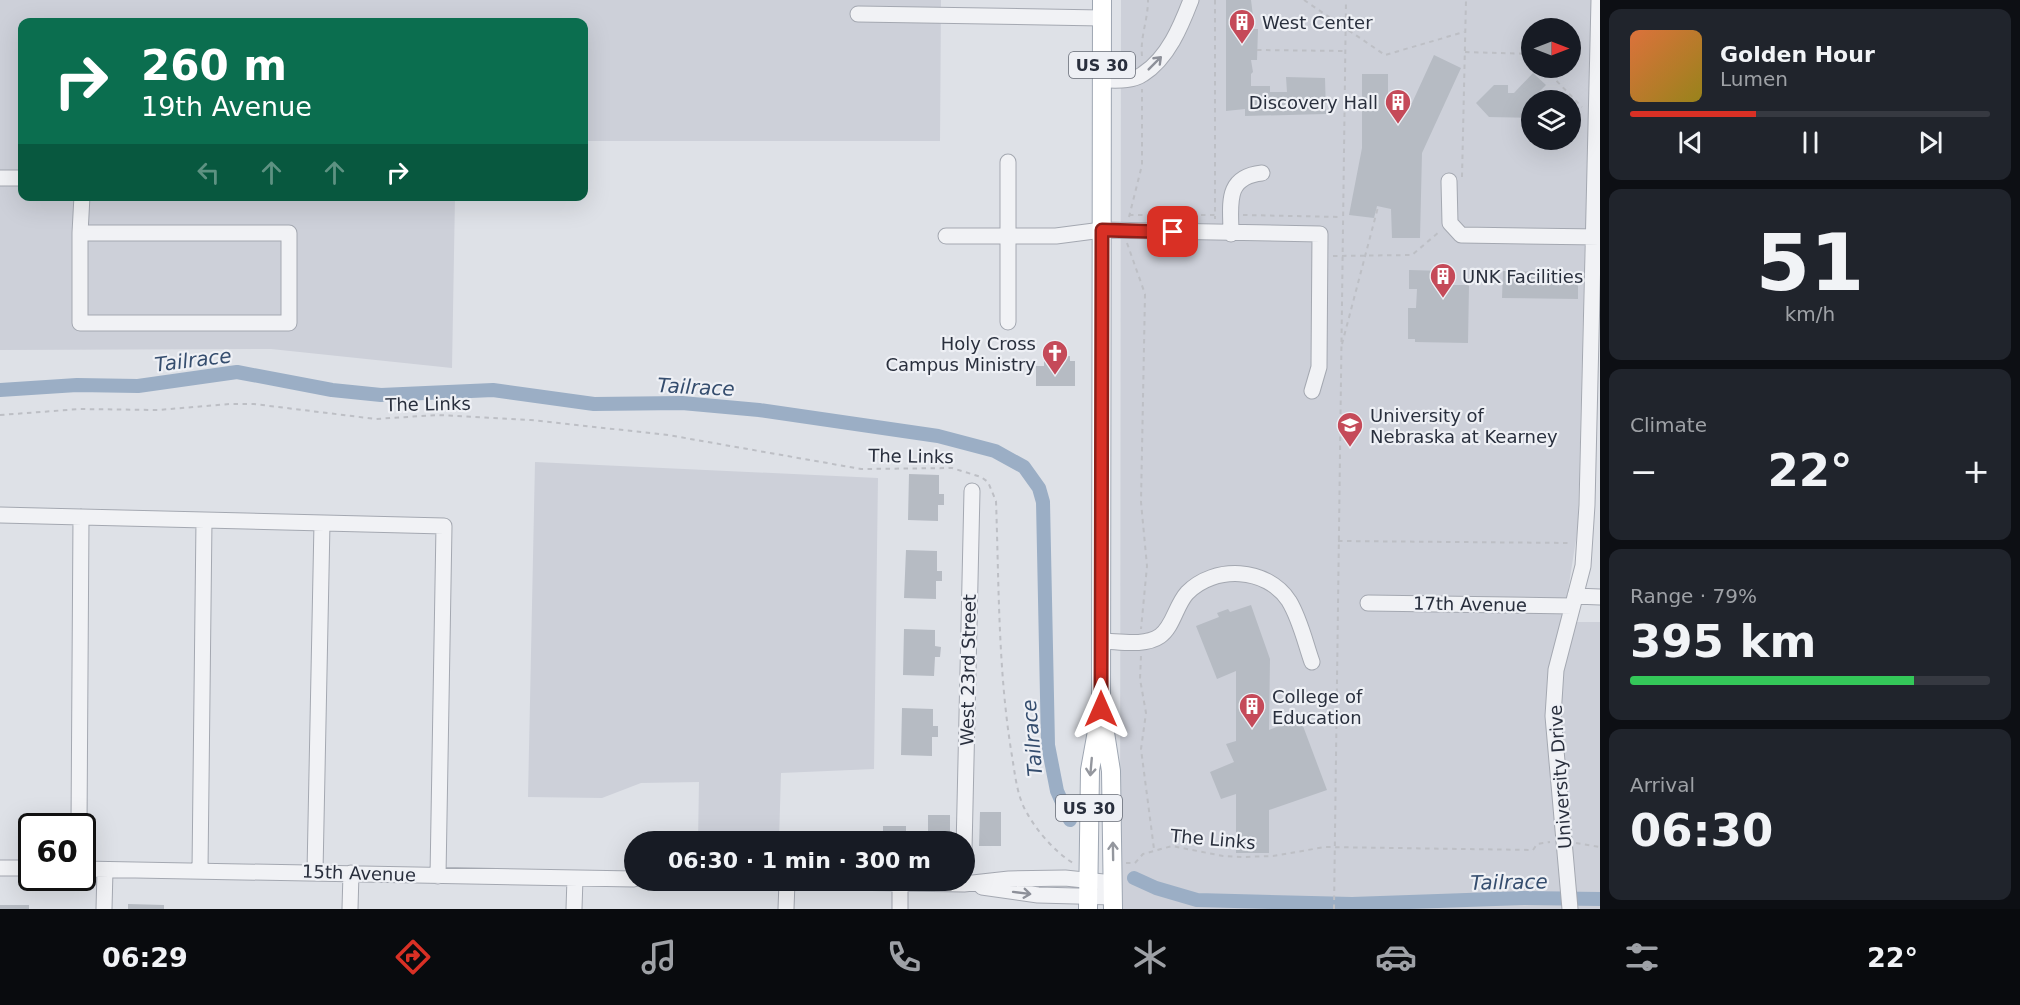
<!DOCTYPE html>
<meta charset="utf-8">
<style>
:root{--surface:#171b24;--page:#20242c;--text:#f1f3f6;--muted:#9ea1a6;--line:#363941;--accent:#d93025}
body{margin:0;font-family:"DejaVu Sans",sans-serif;background:var(--page);color:var(--text);height:100vh;display:flex;flex-direction:column;font-size:22px;white-space:nowrap}
*{box-sizing:border-box;margin:0}
p{font-size:20px;color:var(--muted)}
.icon{flex:none;width:33px;height:33px;fill:none;stroke:currentColor;stroke-width:2;stroke-linecap:round;stroke-linejoin:round}
.map{position:relative;flex:1;overflow:hidden}
.panel{display:flex;flex-direction:column;gap:9px;padding:9px;background:#0d0f14;width:420px}
.panel>*{flex:none}
.hud{position:absolute;left:18px;top:18px;width:570px;height:183px;border-radius:12px;box-shadow:0 6px 24px #0002;background:#0b6e4f;color:#fff;overflow:hidden}
.needle{width:39px;rotate:90deg}
.tools{position:absolute;left:1521px;top:18px;display:grid;gap:12px}
.tools a{display:grid;place-items:center;width:60px;height:60px;border-radius:50%;background:var(--surface);box-shadow:0 6px 24px #0002;font-size:30px}
.speed{position:absolute;left:18px;top:813px;display:flex;gap:12px;font-size:30px;font-weight:700;text-align:center}
.speed>*{display:grid;place-content:center;width:78px;height:78px;border-radius:50%;background:var(--surface);box-shadow:0 6px 24px #0002;line-height:1}
.speed .limit{border:3px solid #111;border-radius:9px;background:#fff;color:#111}
.pin{position:absolute;display:grid;place-items:center;width:51px;height:51px;color:#fff;margin:-26px;border-radius:12px;box-shadow:0 3px 9px #0006}
.me{position:absolute;width:66px;margin:-33px;rotate:0deg;stroke-linejoin:round;filter:drop-shadow(0 0 4px #0008)}
.turn{display:flex;align-items:center;gap:21px;height:126px;padding:0 24px;font-size:27px}
.turn .icon{width:78px;height:78px;stroke-width:2.5}
.turn b{display:block;font-size:42px;line-height:51px}
.lanes{display:flex;align-items:center;height:57px;padding:0 24px;background:#0003;justify-content:center;gap:30px;direction:ltr}
.lanes .off{opacity:.35}
.big{font-size:45px;font-weight:700;line-height:1.1}
.panel .tile{flex:1;display:flex;flex-direction:column;justify-content:center;gap:9px;min-width:0;padding:0 21px;border-radius:12px;background:var(--page)}
.panel .dial{align-items:center;gap:0}
.dial b{font-size:78px;line-height:1}
.song{display:flex;align-items:center;gap:18px}
.cover{width:72px;height:72px;border-radius:9px;background:linear-gradient(135deg,hsl(20 70% 55%),hsl(50 70% 35%))}
.played{height:6px;border-radius:3px;background:linear-gradient(90deg,var(--accent) 35%,var(--line) 35%)}
.keys{display:flex;justify-content:space-around;direction:ltr}
.heat{display:flex;justify-content:space-between;align-items:center;font-size:33px;direction:ltr}
.charge{height:9px;border-radius:4px;background:linear-gradient(90deg,#34c759 79%,var(--line) 0)}
.trip{position:absolute;left:624px;top:831px;width:351px;height:60px;border-radius:30px;background:var(--surface);box-shadow:0 6px 24px #0002;font-weight:700;line-height:60px;text-align:center}
.tab-bar{display:flex;height:96px;justify-content:space-around;align-items:center;background:#090b0e;color:var(--muted)}
.tab-bar .icon{width:42px;height:42px}
.tab-bar .active{color:var(--accent)}
.tab-bar b{font-size:27px;color:var(--text)}
main{display:flex;flex:1;min-height:0}
.map>svg:first-child{display:block}
.built{fill:#cdd0d9;fill-rule:evenodd}
.lines{fill:none;stroke-linecap:round;stroke-linejoin:round}
.canal{stroke:#9baec5;stroke-width:14}
.building{fill:#b6bbc3}
.minor-casing{stroke:#a4a8b1;stroke-width:17}
.major-casing{stroke:#9ea6b2;stroke-width:20}
.path{stroke:#bdbfc5;stroke-width:2;stroke-dasharray:4.5 4.5;stroke-linecap:butt}
.minor{stroke:#f1f2f5;stroke-width:15}
.major{stroke:#fff;stroke-width:18}
.oneway{stroke:#8d9099}
.oneway2{stroke:#94979e}
.route-casing{stroke:#8d1f18;stroke-width:15}
.route{stroke:#d93025;stroke-width:10}
.labels{text-anchor:middle;dominant-baseline:central;stroke-width:4.5;stroke-linejoin:round;paint-order:stroke}
.shield{fill:#eef0f5;stroke:#646974;stroke-width:1.5}
.shield-label{font-size:16px;font-weight:bold;fill:#292f3d}
.poi-label{font-size:18px;fill:#292f3d;stroke:#eef0f5;text-anchor:start}
.street-label{font-size:18px;fill:#292f3d;stroke:#eef0f5}
.water-label{font-size:20px;font-style:italic;fill:#354d6e;stroke:#eef0f5}
</style>
<main>
<div class="map">
<svg width="1600" height="909" viewBox="0 0 1600 909">
<rect width="100%" height="100%" fill="#dee1e7"/>
<path class="built" d="M0,0H941L940,141H584V22H22V196L455,197L452,368L271,349L0,350Z
M1121,0H1600V230H1585L1578,527L1563,622H1600V909H1120ZM1532,28H1570V68H1532ZM1532,100H1570V140H1532Z
M535,462L878,478L874,769L781,773L779,841H698L699,782L641,783L602,798L528,797Z"/>
<g class="lines">
<path class="canal" d="M0,390L77,385L138,386L237,372L332,390L381,395L493,390L594,404L682,403L759,410L938,436L995,451L1024,467L1039,488L1043,502L1048,745L1057,791L1070,820
M1134,878L1156,888L1197,900L1352,904L1524,898L1600,899"/>
</g>
<path class="building" d="M1226,0H1251L1254,24L1251,29H1258L1257,60H1251L1253,72L1251,74V86H1270V92H1287L1286,77L1325,78L1326,114L1245,116V109L1226,111Z
M1434,55L1461,68L1422,153L1420,238H1392L1391,209L1377,206L1374,218L1349,215L1362,148V74H1388V102L1412,103Z
M1533,73L1546,85L1539,92V100H1532V118L1489,117L1476,103L1494,85H1508V93H1514Z
M1409,270L1445,271V285H1469L1468,343L1415,342V339H1408V308H1416L1417,289H1409Z
M1503,271L1578,273V299L1502,298Z
M1070,356V361H1075V386H1036V366H1044V361H1058V357Z
M909,474L939,475V494H944V505H938V521L908,520Z
M906,550L937,551V571H942V581H936V599L904,598Z
M1251,605L1270,659L1269,730L1300,718L1327,790L1269,810V853H1236V794L1221,799L1210,772L1234,762L1226,744L1236,741V671L1217,679L1196,626L1219,617L1217,613L1228,609L1230,612Z
M904,629L935,630V646L941,647L940,657H935L934,676L903,675Z
M902,708L933,709V726H938V737H932V756L901,755Z
M980,812H1001V846H979Z
M928,815H950V840H928Z
M883,826H906V842H883Z
M128,904L164,905V909H128Z
M0,905H29V909H0Z"/>
<g class="lines">
<g class="minor-casing">
<path id="minor" d="M858,14L1102,18
M1102,80C1115,80 1132,82 1143,74C1168,58 1181,26 1191,0
M0,178H22
M1449,181L1450,223L1461,235L1600,237
M80,233H289V323H80Z
M80,233L82,196
M1231,234C1231,205 1224,177 1262,173
M946,236H1056L1102,230L1320,234L1319,367L1312,391
M1008,322V162
M0,515L444,526L438,876
M1575,596L1600,597
M1368,603L1572,606
M1101,641C1118,641 1144,647 1160,636C1173,627 1176,605 1187,593C1214,565 1267,567 1289,601C1300,619 1305,642 1312,662
M79,826L81,517
M964,850L972,491
M0,868H32
M82,869L634,879
M200,870L204,520
M315,872L322,523
M707,880L964,884L1009,879L1065,878L1113,883
M982,887L1038,895L1113,897
M104,909L105,870
M350,909L351,873
M574,909L575,878
M786,909L787,882
M900,909V884
M1570,909L1553,716L1556,670L1583,566L1587,505L1599,0"/>
</g>
<g class="major-casing">
<path id="major" d="M1103,720L1111,771L1113,909
M1088,909L1090,770L1101,709L1102,0"/>
</g>
<path class="path" d="M1215,0V219
M1304,0L1385,55L1464,32
M1257,50L1345,51
M1465,52L1532,54
M1142,56C1140,37 1148,20 1148,0
M1544,68L1582,107
M1462,177L1466,0
M1129,215H1216
M1243,215L1342,217
M1129,217L1142,165V89
M1127,243L1145,294L1141,502L1147,566L1141,629
M1333,256L1412,255L1439,232
M1342,344L1378,207
M0,415L80,409L158,410L230,404H254L376,419L437,415L531,420L668,435L861,469L952,468L981,477L988,482L996,501C999,585 998,672 1012,756C1015,774 1017,797 1027,813C1036,830 1056,853 1073,863
M1338,541L1572,543
M1141,656L1140,679L1146,713L1141,749L1154,849
M1576,843L1600,847
M1126,863H1135L1143,854L1172,846L1223,856L1243,857L1273,856L1325,847L1533,850L1537,844L1550,842
M1334,909L1346,0"/>
<use href="#minor" class="minor"/>
<use href="#major" class="major"/>
</g>
<defs><path id="oneway-shaft" d="M-6 0H5M1.5-3L5.5 0L1.5 3" fill="none" stroke-width="1.6" stroke-linecap="round" stroke-linejoin="round" transform="scale(1.5)"/></defs>
<g class="oneway">
<use href="#oneway-shaft" transform="translate(1155 63) rotate(-45)"/>
<use href="#oneway-shaft" transform="translate(1022 893) rotate(7)"/>
</g>
<g class="oneway2">
<use href="#oneway-shaft" transform="translate(1091 767) rotate(95)"/>
<use href="#oneway-shaft" transform="translate(1113 851) rotate(-91)"/>
</g>
<g class="lines">
<g class="route-casing">
<path id="route" d="M1101,709L1102,230L1173,232"/>
</g>
<use href="#route" class="route"/>
</g>
<defs>
<g id="building-pin" transform="scale(1.35)"><path d="M0 17L-7.5 6A9.5 9.5 0 1 1 7.5 6Z" fill="#c54a59" stroke="#eef0f5"/><path d="M-4-6H4V6H1V3H-1V6H-4ZM-2.5-4.3h1.7v1.8h-1.7ZM.8-4.3h1.7v1.8H.8ZM-2.5-1h1.7V.8h-1.7ZM.8-1h1.7V.8H.8Z" fill="#fff"/></g>
<g id="church-pin" transform="scale(1.35)"><path d="M0 17L-7.5 6A9.5 9.5 0 1 1 7.5 6Z" fill="#c54a59" stroke="#eef0f5"/><path d="M-1.2-6h2.4v3.5h3.3v2.4h-3.3V6h-2.4V-.1h-3.3v-2.4h3.3Z" fill="#fff"/></g>
<g id="university-pin" transform="scale(1.35)"><path d="M0 17L-7.5 6A9.5 9.5 0 1 1 7.5 6Z" fill="#c54a59" stroke="#eef0f5"/><path d="M0-5L7-2L0 1L-7-2ZM-4 1L0 2.5L4 1V4Q0 6-4 4Z" fill="#fff"/></g>
</defs>
<g fill-rule="evenodd">
<use href="#building-pin" x="1242" y="22"/>
<use href="#building-pin" x="1398" y="102"/>
<use href="#building-pin" x="1443" y="276"/>
<use href="#church-pin" x="1055" y="353"/>
<use href="#university-pin" x="1350" y="425"/>
<use href="#building-pin" x="1252" y="706"/>
</g>
<g class="labels">
<g class="shield">
<rect x="1069" y="52" width="66" height="26" rx="4.5"/>
<rect x="1056" y="795" width="66" height="26" rx="4.5"/>
</g>
<g class="shield-label">
<text x="1102" y="65">US 30</text>
<text x="1089" y="808">US 30</text>
</g>
<g class="poi-label">
<text x="1262" y="22">West Center</text>
<text x="1378" y="102" text-anchor="end">Discovery Hall</text>
<text x="1462" y="276">UNK Facilities</text>
<text x="1036" y="343" text-anchor="end">Holy Cross<tspan x="1036" dy="21">Campus Ministry</tspan></text>
<text x="1370" y="415">University of<tspan x="1370" dy="21">Nebraska at Kearney</tspan></text>
<text x="1272" y="696">College of<tspan x="1272" dy="21">Education</tspan></text>
</g>
<g class="street-label">
<text transform="translate(428 404) rotate(-1)">The Links</text>
<text transform="translate(911 456) rotate(1)">The Links</text>
<text transform="translate(1470 604) rotate(1)">17th Avenue</text>
<text transform="translate(968 670) rotate(-89)">West 23rd Street</text>
<text transform="translate(1560 777) rotate(-94)">University Drive</text>
<text transform="translate(1213 839) rotate(5)">The Links</text>
<text transform="translate(359 873) rotate(2)">15th Avenue</text>
</g>
<g class="water-label">
<text transform="translate(193 360) rotate(-7)">Tailrace</text>
<text transform="translate(696 387) rotate(3)">Tailrace</text>
<text transform="translate(1032 738) rotate(-95)">Tailrace</text>
<text transform="translate(1509 882) rotate(-1)">Tailrace</text>
</g>
</g>
</svg>
<div class="tools">
<a><svg class="needle" viewBox="-14 -14 28 28"><path d="M0-13l5 13h-10z" fill="#e53935"/><path d="M0 13l5-13h-10z" fill="#9ea1a6"/></svg></a>
<a><svg class="icon" aria-label="layers" viewBox="0 0 24 24"><path d="M12 4l9 5-9 5-9-5zM3 14l9 5 9-5"/></svg></a>
</div>
<div class="speed"><div class="limit">60</div></div>
<div class="pin" style="left:1173px;top:232px;background:#d93025"><svg class="icon" aria-label="arrive" viewBox="0 0 24 24"><path d="M6 21V4h12l-3 4 3 4H6"/></svg></div>
<svg class="me" style="left:1101px;top:709px" viewBox="-20 -20 40 40"><path d="M0-17L14 15 0 8-14 15z" fill="#d93025" stroke="#fff" stroke-width="4"/></svg>
<div class="trip">06:30 · 1 min · 300 m</div>
<div class="hud">
<div class="turn"><svg class="icon" aria-label="right" viewBox="0 0 24 24"><path d="M7 20v-9h11M14 6l5 5-5 5"/></svg><div><b>260 m</b>19th Avenue</div></div>
<div class="lanes"><svg class="icon off" aria-label="left" viewBox="0 0 24 24"><path d="M17 20v-9H6M10 6l-5 5 5 5"/></svg><svg class="icon off" aria-label="ahead" viewBox="0 0 24 24"><path d="M12 20V5M6 11l6-6 6 6"/></svg><svg class="icon off" aria-label="ahead" viewBox="0 0 24 24"><path d="M12 20V5M6 11l6-6 6 6"/></svg><svg class="icon" aria-label="right" viewBox="0 0 24 24"><path d="M7 20v-9h11M14 6l5 5-5 5"/></svg></div>
</div>
</div>
<section class="panel">
<div class="tile">
<div class="song"><i class="cover"></i><div><b>Golden Hour</b><p>Lumen</p></div></div>
<div class="played"></div>
<div class="keys"><svg class="icon" aria-label="previous" viewBox="0 0 24 24"><path d="M18 5L8 12l10 7zM5 5v14"/></svg><svg class="icon" aria-label="pause" viewBox="0 0 24 24"><path d="M8 5v14M16 5v14"/></svg><svg class="icon" aria-label="next" viewBox="0 0 24 24"><path d="M6 5l10 7-10 7zM19 5v14"/></svg></div>
</div>
<div class="tile dial"><b>51</b><p>km/h</p></div>
<div class="tile"><p>Climate</p>
<div class="heat"><a>−</a><b class="big">22°</b><a>+</a></div>
</div>
<div class="tile"><p>Range · 79%</p><b class="big">395 km</b><div class="charge"></div></div>
<div class="tile"><p>Arrival</p><b class="big">06:30</b></div>
</section>
</main>
<nav class="tab-bar">
<b>06:29</b>
<svg class="icon active" aria-label="directions" viewBox="0 0 24 24"><path d="M12 3l9 9-9 9-9-9zM9 14v-3h6M13 9l2 2-2 2"/></svg>
<svg class="icon" aria-label="music" viewBox="0 0 24 24"><path d="M9 18V5l10-2v13"/><circle cx="6" cy="18" r="3"/><circle cx="16" cy="16" r="3"/></svg>
<svg class="icon" aria-label="phone" viewBox="0 0 24 24"><path d="M5 4h4l2 5-3 2q2 4 5 5l2-3 5 2v4C11 20 4 13 5 4z"/></svg>
<svg class="icon" aria-label="climate" viewBox="0 0 24 24"><path d="M12 3v18M4 7l16 10M4 17L20 7"/></svg>
<svg class="icon" aria-label="car" viewBox="0 0 24 24"><path d="M5 17H2v-5l4-1 3-4h7l3 4 3 1v5h-3M9 17h6M6 11h13"/><circle cx="7" cy="17" r="2"/><circle cx="17" cy="17" r="2"/></svg>
<svg class="icon" aria-label="filters" viewBox="0 0 24 24"><path d="M4 7h16M4 17h16"/><circle cx="9" cy="7" r="2"/><circle cx="15" cy="17" r="2"/></svg>
<b>22°</b>
</nav>
